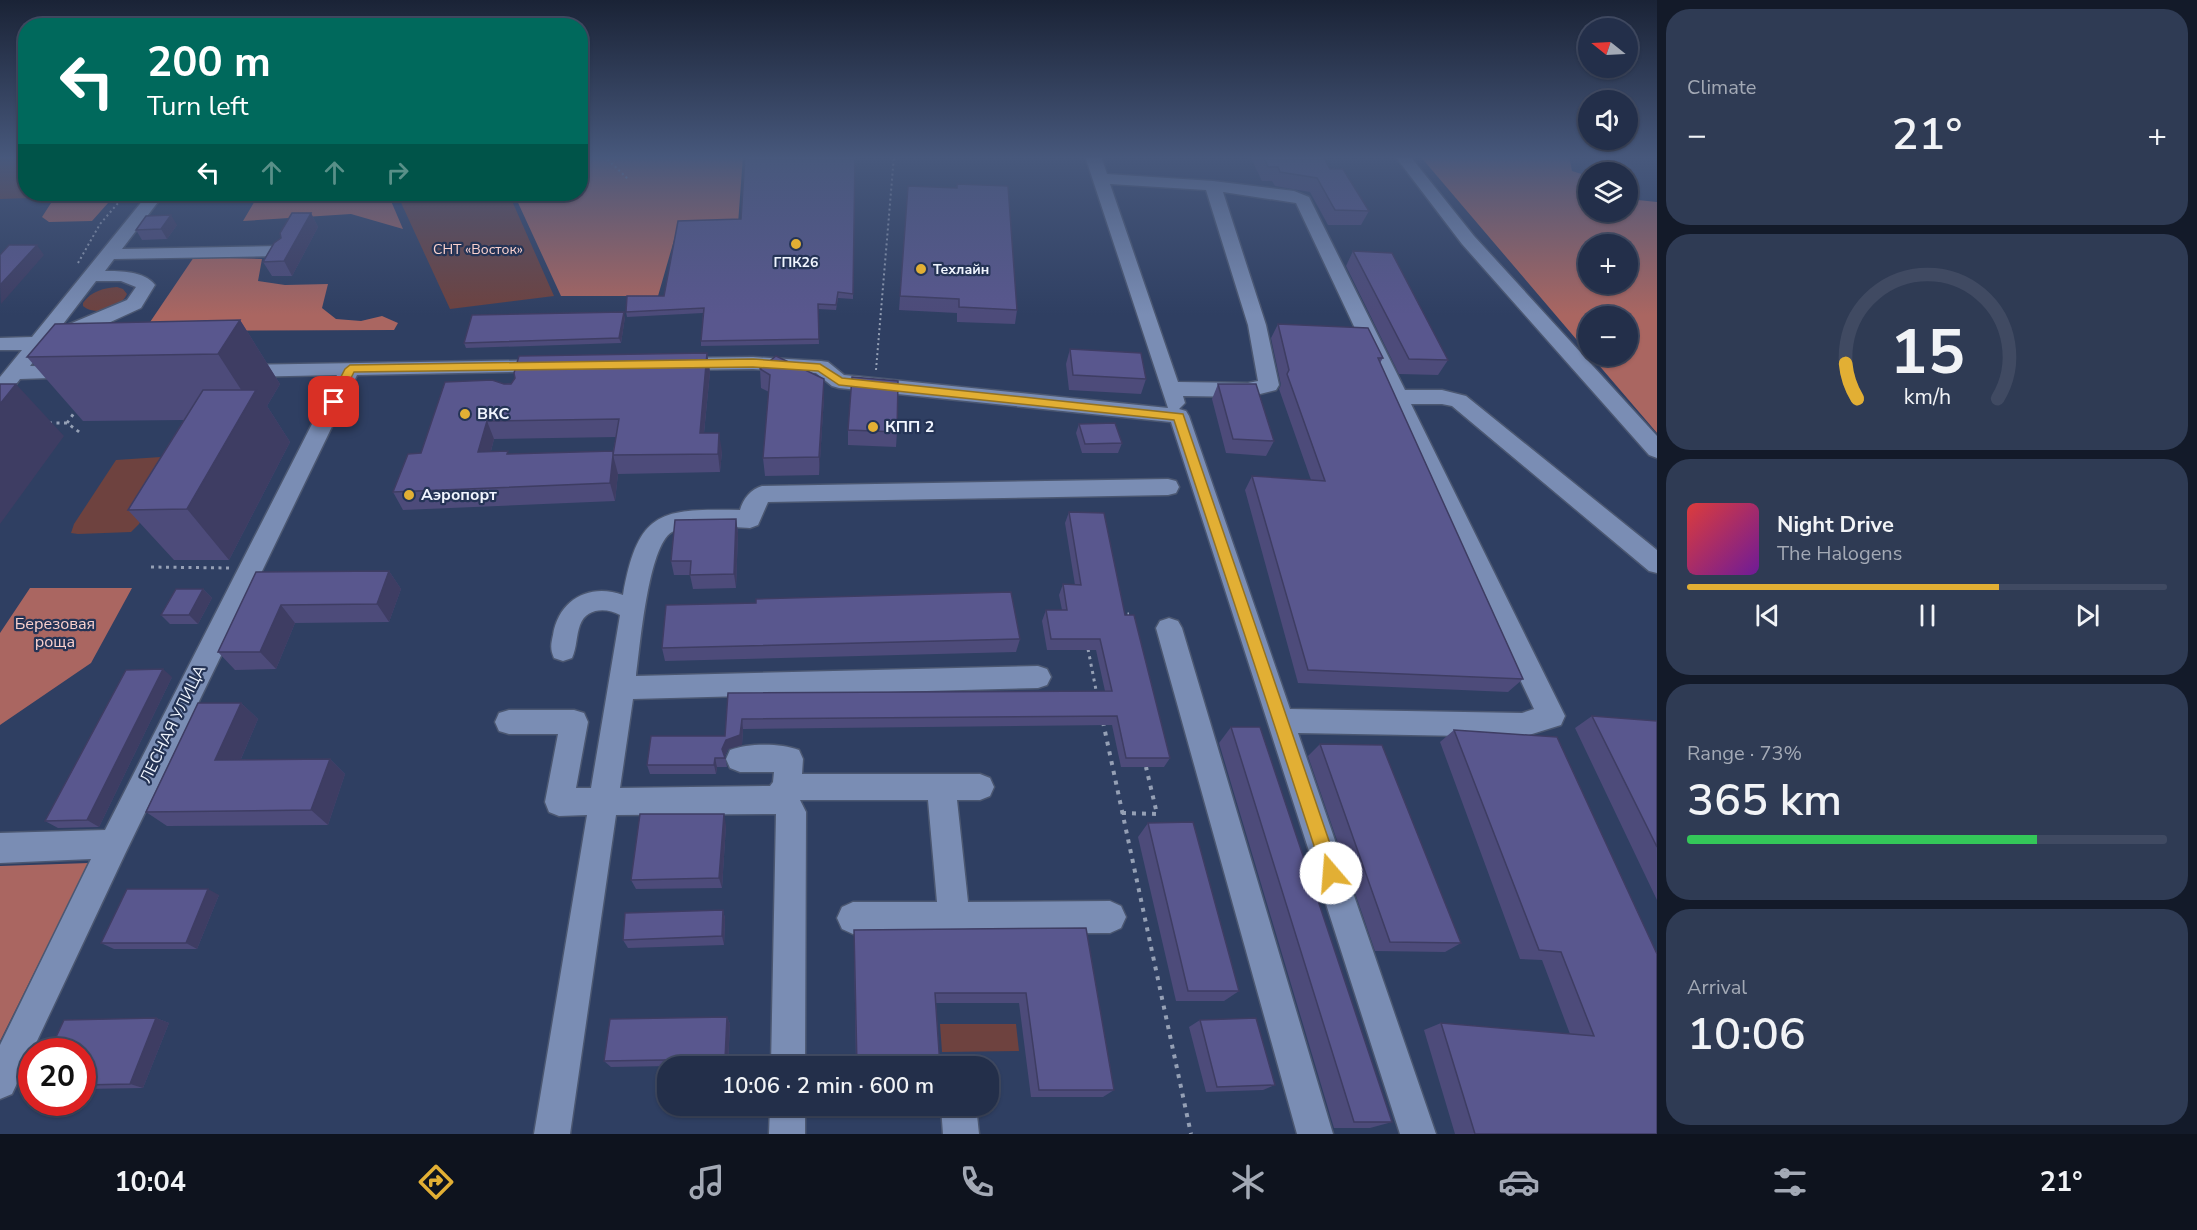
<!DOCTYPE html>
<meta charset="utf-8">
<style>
:root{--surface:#232f4a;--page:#2f3b54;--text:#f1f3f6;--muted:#a3a9b5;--line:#404a62;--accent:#e2af34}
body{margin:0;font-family:"Nunito Sans",sans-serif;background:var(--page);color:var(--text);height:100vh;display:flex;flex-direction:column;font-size:22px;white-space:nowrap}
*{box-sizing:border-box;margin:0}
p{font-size:20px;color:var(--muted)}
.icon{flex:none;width:33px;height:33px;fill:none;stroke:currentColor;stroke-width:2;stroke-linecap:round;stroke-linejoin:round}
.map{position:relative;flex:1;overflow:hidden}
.panel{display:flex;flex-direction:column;gap:9px;padding:9px;background:#131a29;width:540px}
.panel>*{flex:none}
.guide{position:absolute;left:18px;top:18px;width:570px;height:183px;border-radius:24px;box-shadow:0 2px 4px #0004,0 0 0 2px var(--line);background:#00695c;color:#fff;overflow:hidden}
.needle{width:39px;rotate:288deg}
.buttons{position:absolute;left:1578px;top:18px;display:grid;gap:12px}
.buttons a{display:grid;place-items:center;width:60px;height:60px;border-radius:50%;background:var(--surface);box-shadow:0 2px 4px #0004,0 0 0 2px var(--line);font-size:30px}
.speed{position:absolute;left:18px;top:1038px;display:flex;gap:12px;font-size:30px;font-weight:700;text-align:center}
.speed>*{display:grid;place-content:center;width:78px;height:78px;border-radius:50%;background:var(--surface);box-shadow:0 2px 4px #0004,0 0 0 2px var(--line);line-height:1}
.speed .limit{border:9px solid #d22;background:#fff;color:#111}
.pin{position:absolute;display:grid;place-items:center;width:51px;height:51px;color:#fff;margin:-26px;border-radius:12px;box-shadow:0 3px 9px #0006}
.me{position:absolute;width:66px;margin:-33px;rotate:342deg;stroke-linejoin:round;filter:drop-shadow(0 0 4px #0008)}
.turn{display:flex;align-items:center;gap:21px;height:126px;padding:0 30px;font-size:27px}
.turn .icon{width:78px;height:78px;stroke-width:2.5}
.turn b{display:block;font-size:42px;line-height:51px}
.lanes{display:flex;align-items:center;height:57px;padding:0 30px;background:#0003;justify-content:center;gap:30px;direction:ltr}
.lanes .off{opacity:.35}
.big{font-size:45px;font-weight:600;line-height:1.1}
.panel .card{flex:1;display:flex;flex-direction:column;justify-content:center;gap:9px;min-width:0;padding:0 21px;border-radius:24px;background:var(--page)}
.panel .dial{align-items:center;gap:0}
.dial svg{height:156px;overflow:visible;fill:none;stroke:var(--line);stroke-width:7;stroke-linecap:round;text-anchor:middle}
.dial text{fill:var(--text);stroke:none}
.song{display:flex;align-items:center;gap:18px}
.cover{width:72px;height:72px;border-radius:9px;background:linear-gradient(135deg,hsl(0 70% 55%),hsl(280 70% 35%))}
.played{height:6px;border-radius:3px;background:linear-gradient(90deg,var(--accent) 65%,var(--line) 65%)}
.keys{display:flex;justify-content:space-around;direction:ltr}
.heat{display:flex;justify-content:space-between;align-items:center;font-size:33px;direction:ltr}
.charge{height:9px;border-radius:4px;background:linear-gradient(90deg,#34c759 73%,var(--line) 0)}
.trip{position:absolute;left:657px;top:1056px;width:342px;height:60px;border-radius:24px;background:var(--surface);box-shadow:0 2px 4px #0004,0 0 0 2px var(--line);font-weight:600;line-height:60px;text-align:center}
.dock{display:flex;height:96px;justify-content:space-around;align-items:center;background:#0e131e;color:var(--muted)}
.dock .icon{width:42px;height:42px}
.dock .selected{color:var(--accent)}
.dock b{font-size:27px;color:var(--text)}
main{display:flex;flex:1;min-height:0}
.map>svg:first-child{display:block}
.green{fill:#6e423f}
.forest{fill:#aa6661;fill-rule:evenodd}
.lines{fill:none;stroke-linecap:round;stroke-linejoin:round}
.minor-casing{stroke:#4b5771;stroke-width:3}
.path-far2{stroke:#95a0b5;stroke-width:2;stroke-dasharray:2 3;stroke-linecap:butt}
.path-far1{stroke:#95a0b5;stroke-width:3;stroke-dasharray:3 4.5;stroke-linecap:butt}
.path{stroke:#95a0b5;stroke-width:4;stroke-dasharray:4 6;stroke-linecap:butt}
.minor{fill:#7a8db4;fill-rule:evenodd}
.wall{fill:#4d4b7a;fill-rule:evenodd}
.shaded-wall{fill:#3e3d63}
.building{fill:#59578e;stroke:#3e3d63;stroke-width:1.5;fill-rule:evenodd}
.route{fill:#e2af34;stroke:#937222;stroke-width:1.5}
.poi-dot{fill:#e2af34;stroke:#253456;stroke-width:2}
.labels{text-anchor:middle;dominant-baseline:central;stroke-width:4.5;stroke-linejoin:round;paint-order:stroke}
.far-park-label{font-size:14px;fill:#fbd2ce;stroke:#253456}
.far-poi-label{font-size:14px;font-weight:bold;fill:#f0f5fe;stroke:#253456}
.poi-label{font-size:16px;font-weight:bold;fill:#f0f5fe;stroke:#253456;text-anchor:start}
.park-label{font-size:16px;fill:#fbd2ce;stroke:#253456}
.street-label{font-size:16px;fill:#f0f5fe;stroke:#253456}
</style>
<main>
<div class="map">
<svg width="1657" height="1134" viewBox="0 0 1657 1134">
<rect width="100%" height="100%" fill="#2f3f62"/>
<path class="green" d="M25,156L26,194H33L29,198L0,199V157Z
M397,194H509L554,296L450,309Z
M117,287L123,289L127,294C121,308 95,317 83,306V303C91,291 104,288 117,287Z
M161,457L175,458L173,467L139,524L131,532L78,534L71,533L74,524L116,460Z
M940,1024H1016L1019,1051L942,1052Z"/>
<path class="forest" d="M581,156H743L738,224L678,226L658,296H561L514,194H580Z
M1569,156L1572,171L1588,176V212H1628V199L1657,202V433L1591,356H1628V316H1588V353L1420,156ZM1628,244V284H1588V244Z
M45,194H116L92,221L49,222L42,217L51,203L42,196Z
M259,194H388L403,229L351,214L243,221Z
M194,257L262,259L258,281L285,285L328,284L322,308L336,319L361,321L382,316L398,323L394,330L144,331Z
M30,588H132L91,663L0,725V633Z
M89,863L0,1041V866Z"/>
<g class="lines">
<g class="minor-casing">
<path id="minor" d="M1085,156H1101L1107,174L1213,181L1294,191L1309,197L1405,390H1442L1466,396L1657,550V573L1649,571L1452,406L1442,404H1411L1565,716L1561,725L1522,737L1298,733L1436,1134H1400L1171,422L839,388L832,386L816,373L753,369L677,370L670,369L667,364L670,359L677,358L753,357L821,361L828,362L844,375L1168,408ZM1110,184L1206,190L1248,325L1258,381L1248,383L1178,382ZM1223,192L1296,203L1534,709L1522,713L1290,709L1189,416L1186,411L1179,409L1185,403L1183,396L1248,397L1276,390L1279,385L1266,325Z
M1395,156H1410L1474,236L1657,436V458L1649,455L1462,244Z
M148,194H164L122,249L278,246L284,247L287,251L284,255L278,256L114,259L105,271C120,271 145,271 155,285L141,308L104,325L45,347L30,366L79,367L82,372L79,377L20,379L7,396L0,398V377L22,350H0V338L32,337ZM96,281H121L136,287L127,300L60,328Z
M549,360L556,361L559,366L556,371L357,375L125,854L12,1094L0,1099V1045L91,859L0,863V833L105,830L337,375L239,377L232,375L229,370L232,365Z
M1168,479L1176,481L1179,487L1176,493L1168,495L768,502L758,525L750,528C731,527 688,523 672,532C648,546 640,647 636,676L1038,666L1047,669L1051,677L1047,685L1038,688L633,699L620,788L770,786L773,782L774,772H740L730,768L726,759L730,750C749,743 780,743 799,750L803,759L802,774H980L990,778L994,787L990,796L980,800H957L968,902L1110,901L1121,906L1126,917L1121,928L1110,933L853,934L842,929L837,918L842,907L853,902H937L928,800H800L806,812L805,1066H771L776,814L616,815L570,1134H534L587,815L559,816L549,812L545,802L558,734H509L499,731L495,722L499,713L509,710H574L584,713L588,722L576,788H591L620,615C606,607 586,608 580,625C576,636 577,647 572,658L563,661L554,658C550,649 551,644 553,635C559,599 590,583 623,595C638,509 662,509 740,510C743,499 751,489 762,486Z
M1169,618L1178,621L1182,628L1333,1134H1297L1156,628L1160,621Z
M770,1106H805V1134H769Z
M941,1106H976L979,1134H943Z"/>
</g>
<path class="path-far2" d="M604,156L629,180
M78,263L100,224L126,194
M876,370L894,156"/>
<path class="path-far1" d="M49,423H67L82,434
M67,423L77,409
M151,567L230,568
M1120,614H1129
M1088,649L1097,695"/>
<path class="path" d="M1103,722L1191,1134
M1122,813L1157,814L1146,767"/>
<use href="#minor" class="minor"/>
</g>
<path class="wall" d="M855,156L853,299L838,298L836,310L818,309L819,344L701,346V341L703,313L627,317L626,312L664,296L741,219Z
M1250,156H1323L1330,169L1369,211L1361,225H1328L1310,192L1275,186L1272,181H1262Z
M957,184L1017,310L1015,324L957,322V313L899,310L908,186L956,188Z
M311,213L318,227L292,276H272L263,262Z
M177,225L167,239L142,240L136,230Z
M1353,251L1448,360L1438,375L1399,374L1346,266Z
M625,317L621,343L466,348L464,343Z
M240,320L280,384L267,406L290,442L229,560H174L128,510L184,420L83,421L27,357Z
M1278,324L1383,358L1380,363L1523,679L1508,692L1298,683L1245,490L1252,476L1311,480L1279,389L1281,385L1271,338Z
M1070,349L1146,379L1141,394L1069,390L1066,364Z
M707,353L710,372L704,433L722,451L720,472L618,474L615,501L403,510L393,492L421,453L504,384ZM616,437L613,451L509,454L491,451L494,439Z
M760,369L824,397L819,475L765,476L763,458L769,392L761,388Z
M1218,384L1274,441L1266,456L1226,453L1212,399Z
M1079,424L1122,443L1118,453H1082L1076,433Z
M848,430L897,432L896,447L848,445Z
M1069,512L1125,615L1170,758L1164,767H1121L1112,725L743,729L742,745L728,749L725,756L727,767H717L716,774H650L647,765L725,736L728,693L1105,691L1096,650H1047L1042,621L1046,610H1062L1059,595L1063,584L1075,585L1065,523Z
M736,519L738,533L736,588L693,589L690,575H674L671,561Z
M389,571L401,589L389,622L295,623L276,669L235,670L218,652L256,572Z
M203,589L212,598L198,624H170L161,615Z
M1020,639L1016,652L665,661L662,648Z
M172,677L99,827L58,828L45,821Z
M241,703L258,719L241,759H330L345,774L328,825L167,826L146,812Z
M1592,716L1657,721V900L1575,728Z
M1231,727L1392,1122L1370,1128H1334L1219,743Z
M1454,730L1657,1134H1455L1424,1030L1441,1023L1570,1034L1542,960L1520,959L1440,742Z
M1320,744L1461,943L1445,952L1375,951L1308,756Z
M1148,823L1239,991L1224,1001H1176L1138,837Z
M726,825L722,888L636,889L631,880Z
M219,895L197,949H114L101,943Z
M723,910L725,919L724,945L628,948L623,940Z
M1086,928L1114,1090L1103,1097H1031L1019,1003H936L940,1066H856L854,941V930Z
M727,1017L730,1024L728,1065L611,1067L604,1061Z
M156,1018L169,1023L143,1088L82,1089V1052Z
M1200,1020L1275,1085L1263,1090L1206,1092L1189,1027Z"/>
<path class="shaded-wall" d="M311,213L318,227L292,276L284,261Z
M171,215L177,225L167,239L161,229Z
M37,245L44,255L1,304L0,285Z
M624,312L625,317L621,343L619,338Z
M240,320L280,384L267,406L290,442L229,560L187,509L249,402L218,354Z
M707,353L710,372L702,452L700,433Z
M824,379V397L819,475V457Z
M16,384L64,436L0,524V404Z
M487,421L494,439L486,470L478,452Z
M719,433L722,451L720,472L718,454Z
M613,455L618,474L615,501L610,483Z
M736,519L738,533L736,588L734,574Z
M389,571L401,589L389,622L377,604Z
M203,589L212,598L198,624L189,615Z
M281,605L295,623L276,669L260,652Z
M163,669L172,677L99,827L87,820Z
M241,703L258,719L234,775L215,760Z
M742,719L743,729L742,745L728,749L724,758L722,749L726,740Z
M715,758L717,767L716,774L714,765Z
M330,759L345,774L328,825L311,810Z
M724,814L726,825L722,888L719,878Z
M208,889L219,895L197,949L186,943Z
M723,910L725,919L724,945L722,936Z
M727,1017L730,1024L728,1065L725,1059Z
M156,1018L169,1023L143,1088L130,1084Z"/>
<path class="building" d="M745,156H855L853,294L838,292L836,305L818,304L819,339L701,341L704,308L626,312L627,296H664L678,221L741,219Z
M1263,156H1323L1330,169H1343L1369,211L1335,210L1317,178L1280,172L1278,167H1268Z
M957,184L1008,186L1017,310L959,307V299L900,296L908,186L957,188Z
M292,213H311L284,261L263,262L274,243L281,238L280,233Z
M171,215L161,229L136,230L146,216Z
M9,245H37L0,285V255Z
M1353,251L1392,253L1448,360L1409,359Z
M624,312L619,338L464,343L472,315Z
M240,320L218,354L27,357L55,324Z
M1278,324L1368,328L1383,358H1378L1523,679L1308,670L1252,476L1325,481L1287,374L1289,370Z
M1070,349L1141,353L1146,379L1073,375Z
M707,353L700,433H719L718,454L613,455L610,483L393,492L408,454L421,453L445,382L492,380L504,384H511L515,378L514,373L519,356ZM619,419L613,455V451L507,454L508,451L478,452L487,421Z
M776,356L824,379L819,457L763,458L770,375L760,369Z
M852,377L898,381L897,432L848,430Z
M0,384H16L0,404Z
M1218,384H1256L1274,441L1233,439Z
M203,390H256L187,509L128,510Z
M1115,423L1122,443L1085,444L1079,424Z
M1069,512L1104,513L1125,615H1134L1170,758H1126L1117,716L742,719L740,735L726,740L722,749L725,758H715L714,765H647L651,736H725L728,693L1112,691L1100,639H1051L1046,610H1067L1063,584L1081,585Z
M736,519L734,574L690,575L691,561H671L675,520Z
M389,571L377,604L281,605L260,652H218L256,572Z
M176,589H203L189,615H161Z
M1011,592L1020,639L662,648L666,605L756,603V599Z
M163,669L87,820L45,821L126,670Z
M198,703H241L215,760L330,759L311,810L146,812Z
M1592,716L1657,721V847Z
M1231,727H1260L1392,1122H1354Z
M1454,730L1557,737L1657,954V1134H1475L1441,1023L1594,1036L1561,952L1539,950Z
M1320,744L1382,745L1461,943L1390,942Z
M640,814H724L719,878L631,880Z
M1193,822L1239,991H1188L1148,823Z
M127,889H208L186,943H101Z
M723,910L722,936L623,940L625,913Z
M1086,928L1114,1090H1039L1026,993H935L940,1066H857L854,930Z
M727,1017L725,1059L604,1061L610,1019Z
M156,1018L130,1084L82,1085V1052H49L64,1020Z
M1256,1018L1275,1085L1217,1087L1200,1020Z"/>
<linearGradient id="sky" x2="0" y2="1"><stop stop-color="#1a2336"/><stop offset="0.5" stop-color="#47587c"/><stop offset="1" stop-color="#47587c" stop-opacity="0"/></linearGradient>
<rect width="1657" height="315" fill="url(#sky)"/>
<path class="route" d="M753,359L820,364L842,378L1183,414L1340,873L1337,879L1331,882L1325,879L1323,873L1174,420L839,385L818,371L753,367L354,372L338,404L334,405L328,402L345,369L350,365Z"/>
<g class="poi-dot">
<circle cx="796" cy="244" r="6"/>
<circle cx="921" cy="269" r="6"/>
<circle cx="465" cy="414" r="6"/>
<circle cx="873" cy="427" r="6"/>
<circle cx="409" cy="495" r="6"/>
</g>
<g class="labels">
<g class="far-park-label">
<text x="478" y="249">СНТ «Восток»</text>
</g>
<g class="far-poi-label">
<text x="796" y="262">ГПК26</text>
<text x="933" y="269" text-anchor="start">Техлайн</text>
</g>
<g class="poi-label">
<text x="477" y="414">ВКС</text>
<text x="885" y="427">КПП 2</text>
<text x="421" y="495">Аэропорт</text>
</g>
<g class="park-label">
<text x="55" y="624">Березовая<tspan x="55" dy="18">роща</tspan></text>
</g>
<g class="street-label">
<text transform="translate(173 724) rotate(-64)">ЛЕСНАЯ УЛИЦА</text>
</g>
</g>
</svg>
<div class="buttons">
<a><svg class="needle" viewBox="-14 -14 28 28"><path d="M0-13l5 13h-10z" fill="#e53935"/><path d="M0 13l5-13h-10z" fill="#a3a9b5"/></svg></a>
<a><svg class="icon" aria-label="sound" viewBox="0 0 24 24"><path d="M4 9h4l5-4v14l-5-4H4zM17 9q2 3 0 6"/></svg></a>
<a><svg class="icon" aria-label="layers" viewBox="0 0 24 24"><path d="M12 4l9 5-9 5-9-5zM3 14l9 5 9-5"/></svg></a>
<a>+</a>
<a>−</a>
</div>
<div class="speed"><div class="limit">20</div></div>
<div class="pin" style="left:334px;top:402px;background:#d93025"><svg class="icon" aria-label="arrive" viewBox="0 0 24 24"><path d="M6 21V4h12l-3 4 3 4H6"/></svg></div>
<svg class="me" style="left:1331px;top:873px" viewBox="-20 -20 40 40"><circle r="19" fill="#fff"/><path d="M0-13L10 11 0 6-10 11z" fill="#e2af34"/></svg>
<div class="trip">10:06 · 2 min · 600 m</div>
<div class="guide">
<div class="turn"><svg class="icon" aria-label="left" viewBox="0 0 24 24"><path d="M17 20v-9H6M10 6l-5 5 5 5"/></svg><div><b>200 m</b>Turn left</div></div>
<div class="lanes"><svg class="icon" aria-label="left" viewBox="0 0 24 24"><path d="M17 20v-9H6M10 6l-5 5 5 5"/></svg><svg class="icon off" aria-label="ahead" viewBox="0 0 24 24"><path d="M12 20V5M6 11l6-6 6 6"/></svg><svg class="icon off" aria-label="ahead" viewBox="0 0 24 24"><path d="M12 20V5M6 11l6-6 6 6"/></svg><svg class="icon off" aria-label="right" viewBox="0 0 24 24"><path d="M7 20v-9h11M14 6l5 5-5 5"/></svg></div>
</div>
</div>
<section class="panel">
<div class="card"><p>Climate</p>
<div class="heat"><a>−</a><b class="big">21°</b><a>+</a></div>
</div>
<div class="card dial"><svg viewBox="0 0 100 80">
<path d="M14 69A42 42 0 1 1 86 69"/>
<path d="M14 69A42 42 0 0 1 8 51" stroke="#e2af34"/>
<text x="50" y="56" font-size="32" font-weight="700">15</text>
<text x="50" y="72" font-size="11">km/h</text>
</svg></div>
<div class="card">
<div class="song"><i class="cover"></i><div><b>Night Drive</b><p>The Halogens</p></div></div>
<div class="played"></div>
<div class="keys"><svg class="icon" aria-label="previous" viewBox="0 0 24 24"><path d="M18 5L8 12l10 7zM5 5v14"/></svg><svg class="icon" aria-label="pause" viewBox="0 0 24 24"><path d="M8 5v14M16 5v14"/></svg><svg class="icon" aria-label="next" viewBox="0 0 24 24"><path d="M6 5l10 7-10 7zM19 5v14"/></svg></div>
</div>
<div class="card"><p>Range · 73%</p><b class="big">365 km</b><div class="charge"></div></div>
<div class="card"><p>Arrival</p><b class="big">10:06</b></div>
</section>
</main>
<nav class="dock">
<b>10:04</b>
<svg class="icon selected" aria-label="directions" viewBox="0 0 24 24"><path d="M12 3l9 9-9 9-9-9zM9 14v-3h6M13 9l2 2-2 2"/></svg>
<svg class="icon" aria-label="music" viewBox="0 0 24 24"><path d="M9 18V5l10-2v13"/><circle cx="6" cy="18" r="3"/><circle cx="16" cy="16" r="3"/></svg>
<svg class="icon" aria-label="phone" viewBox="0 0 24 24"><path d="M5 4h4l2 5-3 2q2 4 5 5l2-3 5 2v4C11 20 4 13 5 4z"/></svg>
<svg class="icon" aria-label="climate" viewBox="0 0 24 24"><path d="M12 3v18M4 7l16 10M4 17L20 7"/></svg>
<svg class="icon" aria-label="car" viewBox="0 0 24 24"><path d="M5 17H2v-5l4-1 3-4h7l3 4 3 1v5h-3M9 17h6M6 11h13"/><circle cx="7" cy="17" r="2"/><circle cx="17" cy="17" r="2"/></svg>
<svg class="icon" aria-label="filters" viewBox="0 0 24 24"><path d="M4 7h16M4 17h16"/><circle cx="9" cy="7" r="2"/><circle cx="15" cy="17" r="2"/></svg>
<b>21°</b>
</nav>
